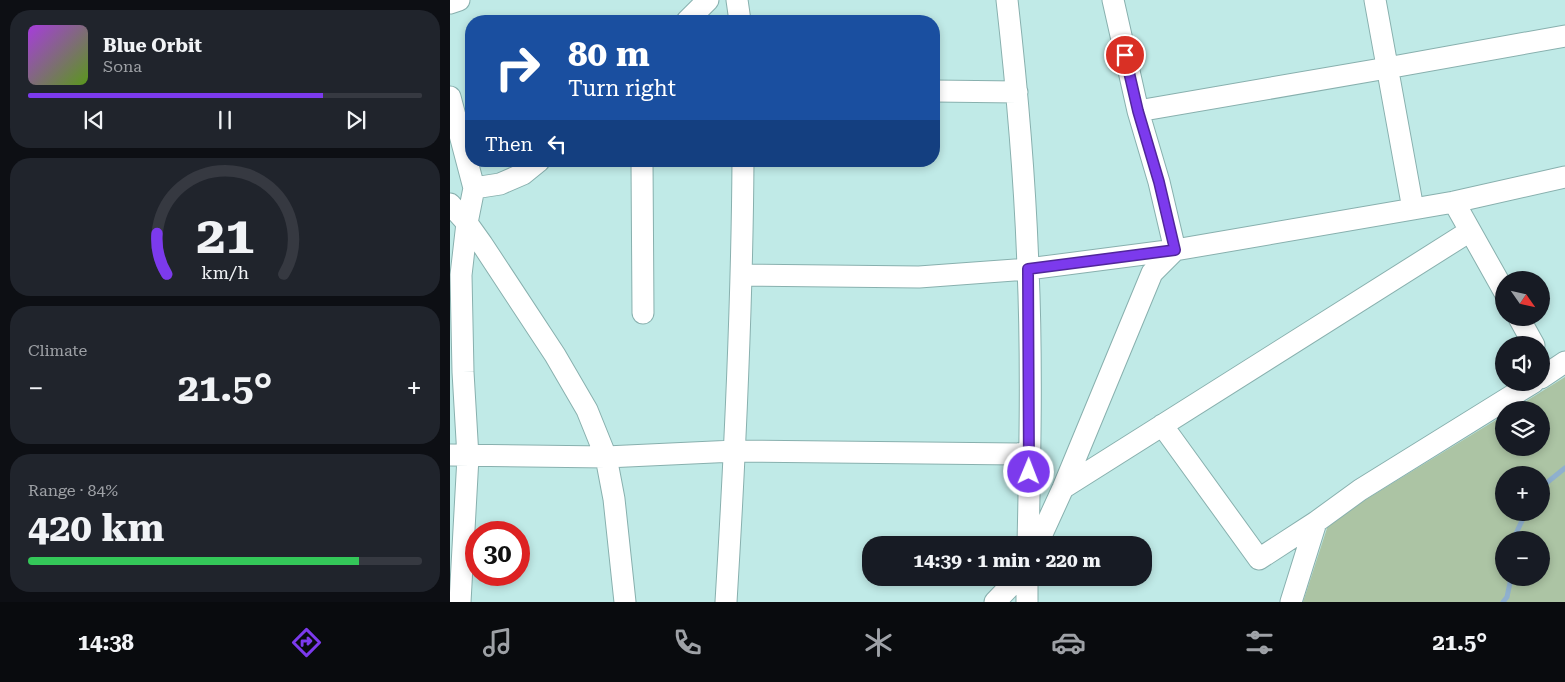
<!DOCTYPE html>
<meta charset="utf-8">
<style>
:root{--surface:#171b24;--page:#20242c;--text:#f1f3f6;--muted:#9ea1a6;--line:#363941;--accent:#7c3aed}
body{margin:0;font-family:"Roboto Serif",serif;background:var(--page);color:var(--text);height:100vh;display:flex;flex-direction:column;font-size:19px;white-space:nowrap}
*{box-sizing:border-box;margin:0}
p{font-size:16px;color:var(--muted)}
.icon{flex:none;width:28px;height:28px;fill:none;stroke:currentColor;stroke-width:2;stroke-linecap:round;stroke-linejoin:round}
.map{position:relative;flex:1;overflow:hidden}
.side{display:flex;flex-direction:column;gap:10px;padding:10px;background:#0d0f14;width:450px}
.side>*{flex:none}
.top-card{position:absolute;left:15px;top:15px;width:475px;height:152px;border-radius:20px;box-shadow:0 2px 8px #0003;background:#1a4fa0;color:#fff;overflow:hidden}
.needle{width:32px;rotate:124deg}
.buttons{position:absolute;left:1045px;top:271px;display:grid;gap:10px}
.buttons a{display:grid;place-items:center;width:55px;height:55px;border-radius:50%;background:var(--surface);box-shadow:0 2px 8px #0003;font-size:25px}
.speed{position:absolute;left:15px;top:521px;display:flex;gap:10px;font-size:25px;font-weight:700;text-align:center}
.speed>*{display:grid;place-content:center;width:65px;height:65px;border-radius:50%;background:var(--surface);box-shadow:0 2px 8px #0003;line-height:1}
.speed .limit{border:8px solid #d22;background:#fff;color:#111}
.pin{position:absolute;display:grid;place-items:center;width:42px;height:42px;color:#fff;margin:-21px;border:2px solid #fff;border-radius:50%;box-shadow:0 1px 5px #0007}
.me{position:absolute;width:55px;margin:-28px;rotate:1deg;stroke-linejoin:round;filter:drop-shadow(0 0 4px #0008)}
.turn{display:flex;align-items:center;gap:18px;height:105px;padding:0 20px;font-size:22px}
.turn .icon{width:65px;height:65px;stroke-width:2.5}
.turn b{display:block;font-size:35px;line-height:42px}
.then{display:flex;align-items:center;height:48px;padding:0 20px;background:#0003;gap:10px;font-size:19px}
.big{font-size:38px;font-weight:700;line-height:1.1}
.side .card{flex:1;display:flex;flex-direction:column;justify-content:center;gap:8px;min-width:0;padding:0 18px;border-radius:20px;background:var(--page)}
.side .dial{align-items:center;gap:0}
.dial svg{height:130px;overflow:visible;fill:none;stroke:var(--line);stroke-width:7;stroke-linecap:round;text-anchor:middle}
.dial text{fill:var(--text);stroke:none}
.song{display:flex;align-items:center;gap:15px}
.cover{width:60px;height:60px;border-radius:8px;background:linear-gradient(135deg,hsl(280 70% 55%),hsl(90 70% 35%))}
.played{height:5px;border-radius:2px;background:linear-gradient(90deg,var(--accent) 75%,var(--line) 75%)}
.keys{display:flex;justify-content:space-around;direction:ltr}
.heat{display:flex;justify-content:space-between;align-items:center;font-size:28px;direction:ltr}
.charge{height:8px;border-radius:4px;background:linear-gradient(90deg,#34c759 84%,var(--line) 0)}
.trip{position:absolute;left:412px;top:536px;width:290px;height:50px;border-radius:20px;background:var(--surface);box-shadow:0 2px 8px #0003;font-weight:700;line-height:50px;text-align:center}
.dock{display:flex;height:80px;justify-content:space-around;align-items:center;background:#090b0e;color:var(--muted)}
.dock .icon{width:35px;height:35px}
.dock .selected{color:var(--accent)}
.dock b{font-size:22px;color:var(--text)}
main{display:flex;flex:1;min-height:0}
.map>svg:first-child{display:block}
.green{fill:#acc4a4;fill-rule:evenodd}
.lines{fill:none;stroke-linecap:round;stroke-linejoin:round}
.stream{stroke:#8fb0ce;stroke-width:5}
.minor-casing{stroke:#88b0ae;stroke-width:23}
.minor{stroke:#fff;stroke-width:21}
.route-casing{stroke:#51269a;stroke-width:12}
.route{stroke:#7c3aed;stroke-width:9}
</style>
<main>
<section class="side">
<div class="card">
<div class="song"><i class="cover"></i><div><b>Blue Orbit</b><p>Sona</p></div></div>
<div class="played"></div>
<div class="keys"><svg class="icon" aria-label="previous" viewBox="0 0 24 24"><path d="M18 5L8 12l10 7zM5 5v14"/></svg><svg class="icon" aria-label="pause" viewBox="0 0 24 24"><path d="M8 5v14M16 5v14"/></svg><svg class="icon" aria-label="next" viewBox="0 0 24 24"><path d="M6 5l10 7-10 7zM19 5v14"/></svg></div>
</div>
<div class="card dial"><svg viewBox="0 0 100 80">
<path d="M14 69A42 42 0 1 1 86 69"/>
<path d="M14 69A42 42 0 0 1 8 44" stroke="#7c3aed"/>
<text x="50" y="56" font-size="32" font-weight="700">21</text>
<text x="50" y="72" font-size="11">km/h</text>
</svg></div>
<div class="card"><p>Climate</p>
<div class="heat"><a>−</a><b class="big">21.5°</b><a>+</a></div>
</div>
<div class="card"><p>Range · 84%</p><b class="big">420 km</b><div class="charge"></div></div>
</section>
<div class="map">
<svg width="1115" height="602" viewBox="0 0 1115 602">
<rect width="100%" height="100%" fill="#c0eae7"/>
<path class="green" d="M1115,377V602H853L879,522L1054,415V448H1091V410H1062ZM1054,475H1091V512H1054ZM1054,540H1091V578H1054Z"/>
<g class="lines">
<path class="stream" d="M1091,490L1094,485L1115,468
M1063,540L1076,512
M1053,602L1057,597L1061,578"/>
<g class="minor-casing">
<path id="minor" d="M287,0L290,21
M557,0C567,89 575,179 578,268C582,360 580,453 578,545
M925,0L963,209
M0,3L9,0
M237,21L258,0
M484,91L567,92
M0,97L24,188L17,223L11,275L13,372L18,457L10,602
M688,111L937,68L1115,36
M192,161L193,313
M24,188L50,184L73,174L89,161
M1004,202L1054,291
M0,204L17,223L32,244L105,355L137,410L156,457L164,499L175,602
M292,275L469,277L578,269L725,250L709,182L688,111L663,0
M1069,318L1084,345
M1091,378L1115,362
M712,425L809,559L866,522
M0,455L156,457L285,451L580,454
M613,488L1020,231
M587,545L613,488L702,273L725,250L1004,202L1115,177
M577,578V602
M276,602C285,455 292,308 293,161
M545,602L568,578
M841,602L866,522L910,490L1084,382"/>
</g>
<use href="#minor" class="minor"/>
</g>
<g class="lines">
<g class="route-casing">
<path id="route" d="M579,472L578,269L725,250L709,182L688,111L675,55"/>
</g>
<use href="#route" class="route"/>
</g>
</svg>
<div class="buttons">
<a><svg class="needle" viewBox="-14 -14 28 28"><path d="M0-13l5 13h-10z" fill="#e53935"/><path d="M0 13l5-13h-10z" fill="#9ea1a6"/></svg></a>
<a><svg class="icon" aria-label="sound" viewBox="0 0 24 24"><path d="M4 9h4l5-4v14l-5-4H4zM17 9q2 3 0 6"/></svg></a>
<a><svg class="icon" aria-label="layers" viewBox="0 0 24 24"><path d="M12 4l9 5-9 5-9-5zM3 14l9 5 9-5"/></svg></a>
<a>+</a>
<a>−</a>
</div>
<div class="speed"><div class="limit">30</div></div>
<div class="pin" style="left:675px;top:55px;background:#d93025"><svg class="icon" aria-label="arrive" viewBox="0 0 24 24"><path d="M6 21V4h12l-3 4 3 4H6"/></svg></div>
<svg class="me" style="left:579px;top:472px" viewBox="-20 -20 40 40"><circle r="17" fill="#7c3aed" stroke="#fff" stroke-width="3"/><path d="M0-11L8 9 0 5-8 9z" fill="#fff"/></svg>
<div class="trip">14:39 · 1 min · 220 m</div>
<div class="top-card">
<div class="turn"><svg class="icon" aria-label="right" viewBox="0 0 24 24"><path d="M7 20v-9h11M14 6l5 5-5 5"/></svg><div><b>80 m</b>Turn right</div></div>
<div class="then">Then<svg class="icon" aria-label="left" viewBox="0 0 24 24"><path d="M17 20v-9H6M10 6l-5 5 5 5"/></svg></div>
</div>
</div>
</main>
<nav class="dock">
<b>14:38</b>
<svg class="icon selected" aria-label="directions" viewBox="0 0 24 24"><path d="M12 3l9 9-9 9-9-9zM9 14v-3h6M13 9l2 2-2 2"/></svg>
<svg class="icon" aria-label="music" viewBox="0 0 24 24"><path d="M9 18V5l10-2v13"/><circle cx="6" cy="18" r="3"/><circle cx="16" cy="16" r="3"/></svg>
<svg class="icon" aria-label="phone" viewBox="0 0 24 24"><path d="M5 4h4l2 5-3 2q2 4 5 5l2-3 5 2v4C11 20 4 13 5 4z"/></svg>
<svg class="icon" aria-label="climate" viewBox="0 0 24 24"><path d="M12 3v18M4 7l16 10M4 17L20 7"/></svg>
<svg class="icon" aria-label="car" viewBox="0 0 24 24"><path d="M5 17H2v-5l4-1 3-4h7l3 4 3 1v5h-3M9 17h6M6 11h13"/><circle cx="7" cy="17" r="2"/><circle cx="17" cy="17" r="2"/></svg>
<svg class="icon" aria-label="filters" viewBox="0 0 24 24"><path d="M4 7h16M4 17h16"/><circle cx="9" cy="7" r="2"/><circle cx="15" cy="17" r="2"/></svg>
<b>21.5°</b>
</nav>
